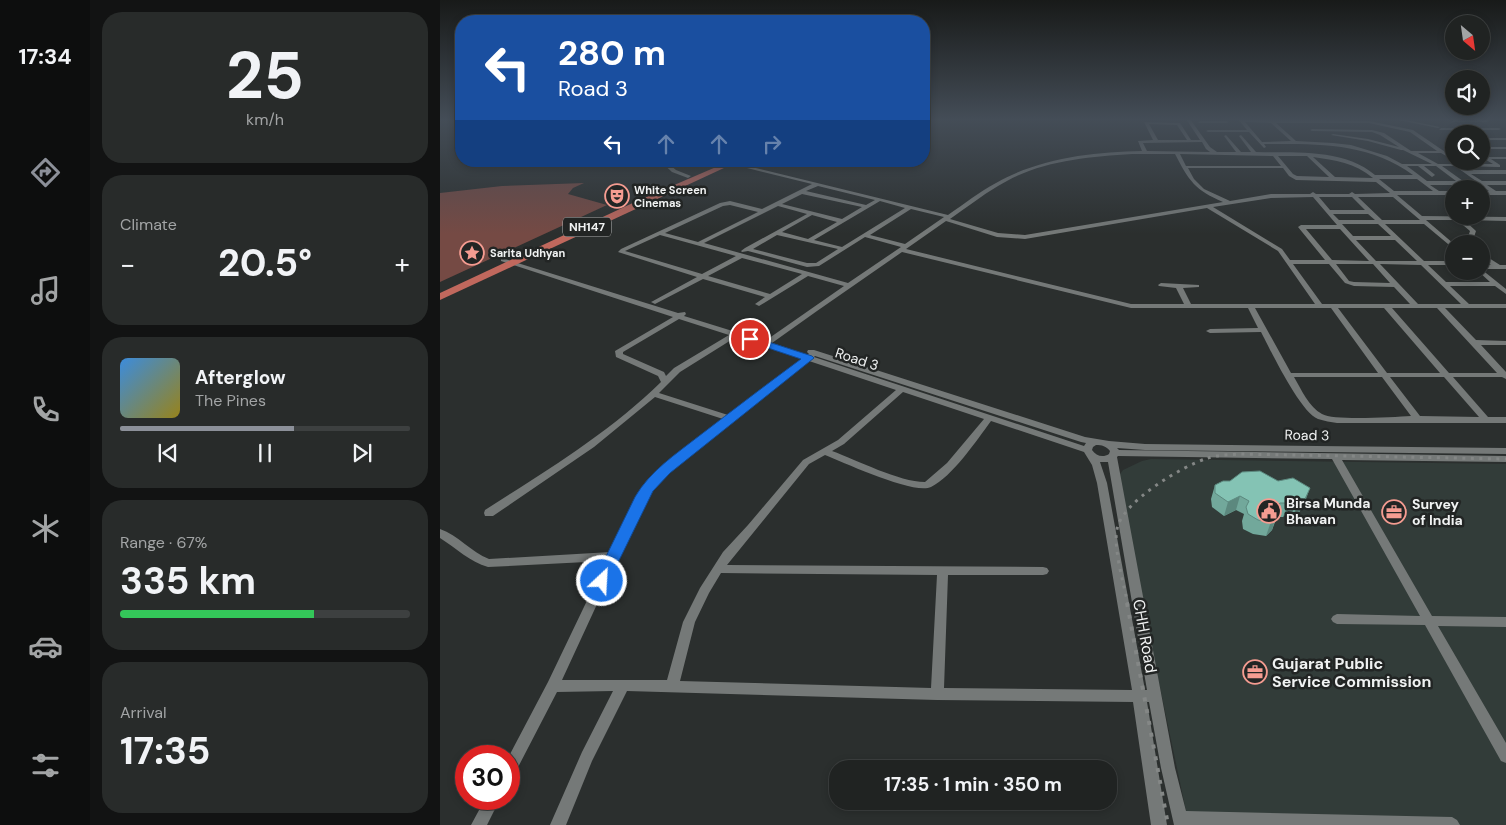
<!DOCTYPE html>
<meta charset="utf-8">
<style>
:root{--surface:#202322;--page:#282b2a;--text:#f1f3f6;--muted:#a2a4a5;--line:#3d4040;--accent:#8c9099}
body{margin:0;font-family:"DM Sans",sans-serif;background:var(--page);color:var(--text);height:100vh;display:flex;flex-direction:column;font-size:19px;white-space:nowrap}
*{box-sizing:border-box;margin:0}
p{font-size:16px;color:var(--muted)}
.icon{flex:none;width:28px;height:28px;fill:none;stroke:currentColor;stroke-width:2;stroke-linecap:round;stroke-linejoin:round}
.map{position:relative;flex:1;overflow:hidden}
.side{display:flex;flex-direction:column;gap:12px;padding:12px;background:#121313;width:350px}
.side>*{flex:none}
.banner{position:absolute;left:15px;top:15px;width:475px;height:152px;border-radius:20px;box-shadow:0 2px 8px #0003,0 0 0 1px var(--line);background:#1a4fa0;color:#fff;overflow:hidden}
.needle{width:32px;rotate:151deg}
.controls{position:absolute;left:1005px;top:15px;display:grid;gap:10px}
.controls a{display:grid;place-items:center;width:45px;height:45px;border-radius:50%;background:var(--surface);box-shadow:0 2px 8px #0003,0 0 0 1px var(--line);font-size:25px}
.speed{position:absolute;left:15px;top:745px;display:flex;gap:10px;font-size:25px;font-weight:700;text-align:center}
.speed>*{display:grid;place-content:center;width:65px;height:65px;border-radius:50%;background:var(--surface);box-shadow:0 2px 8px #0003,0 0 0 1px var(--line);line-height:1}
.speed .limit{border:8px solid #d22;background:#fff;color:#111}
.pin{position:absolute;display:grid;place-items:center;width:42px;height:42px;color:#fff;margin:-21px;border:2px solid #fff;border-radius:50%;box-shadow:0 1px 5px #0007}
.me{position:absolute;width:55px;margin:-28px;rotate:25deg;stroke-linejoin:round;filter:drop-shadow(0 0 4px #0008)}
.turn{display:flex;align-items:center;gap:18px;height:105px;padding:0 20px;font-size:22px}
.turn .icon{width:65px;height:65px;stroke-width:2.5}
.turn b{display:block;font-size:35px;line-height:42px}
.lanes{display:flex;align-items:center;height:48px;padding:0 20px;background:#0003;justify-content:center;gap:25px;direction:ltr}
.lanes .off{opacity:.35}
.big{font-size:38px;font-weight:700;line-height:1.1}
.side .tile{flex:1;display:flex;flex-direction:column;justify-content:center;gap:8px;min-width:0;padding:0 18px;border-radius:20px;background:var(--page)}
.side .dial{align-items:center;gap:0}
.dial b{font-size:65px;line-height:1}
.song{display:flex;align-items:center;gap:15px}
.cover{width:60px;height:60px;border-radius:8px;background:linear-gradient(135deg,hsl(210 70% 55%),hsl(50 70% 35%))}
.played{height:5px;border-radius:2px;background:linear-gradient(90deg,var(--accent) 60%,var(--line) 60%)}
.keys{display:flex;justify-content:space-around;direction:ltr}
.heat{display:flex;justify-content:space-between;align-items:center;font-size:28px;direction:ltr}
.charge{height:8px;border-radius:4px;background:linear-gradient(90deg,#34c759 67%,var(--line) 0)}
.trip{position:absolute;left:389px;top:760px;width:288px;height:50px;border-radius:20px;background:var(--surface);box-shadow:0 2px 8px #0003,0 0 0 1px var(--line);font-weight:700;line-height:50px;text-align:center}
main{display:flex;flex:1;min-height:0}
.dock{display:flex;flex-direction:column;width:90px;justify-content:space-around;align-items:center;background:#0d0e0e;color:var(--muted)}
.dock .icon{width:35px;height:35px}
.dock .current{color:var(--accent)}
.dock b{font-size:22px;color:var(--text)}
.map>svg:first-child{display:block}
.built{fill:#323c39}
.green{fill:#754a44}
.lines{fill:none;stroke-linecap:round;stroke-linejoin:round}
.minor{fill:#757978;fill-rule:evenodd}
.highway{fill:#c0685d;fill-rule:evenodd}
.rail-far1{stroke:#848786;stroke-width:3;stroke-dasharray:3 5.5;stroke-linecap:butt}
.rail{stroke:#848786;stroke-width:4;stroke-dasharray:4 8;stroke-linecap:butt}
.wall{fill:#72a89b}
.shaded-wall{fill:#5c887e}
.building{fill:#84c3b4;stroke:#5c887e}
.route{fill:#1a73e8;stroke:#114b97}
.labels{text-anchor:middle;dominant-baseline:central;stroke-width:5;stroke-linejoin:round;paint-order:stroke}
.far-poi-label{font-size:11px;font-weight:bold;fill:#f0f2f2;stroke:#222524;text-anchor:start}
.shield{fill:#222524;stroke:#b2b4b4;stroke-width:1}
.shield-label{font-size:12px;font-weight:bold;fill:#f0f2f2}
.street-label{font-size:14px;fill:#f0f2f2;stroke:#222524}
.poi-label{font-size:14px;font-weight:bold;fill:#f0f2f2;stroke:#222524;text-anchor:start}
.near-street-label{font-size:16px;fill:#f0f2f2;stroke:#222524}
.near-poi-label{font-size:16px;font-weight:bold;fill:#f0f2f2;stroke:#222524;text-anchor:start}
</style>
<main>
<nav class="dock">
<b>17:34</b>
<svg class="icon current" aria-label="directions" viewBox="0 0 24 24"><path d="M12 3l9 9-9 9-9-9zM9 14v-3h6M13 9l2 2-2 2"/></svg>
<svg class="icon" aria-label="music" viewBox="0 0 24 24"><path d="M9 18V5l10-2v13"/><circle cx="6" cy="18" r="3"/><circle cx="16" cy="16" r="3"/></svg>
<svg class="icon" aria-label="phone" viewBox="0 0 24 24"><path d="M5 4h4l2 5-3 2q2 4 5 5l2-3 5 2v4C11 20 4 13 5 4z"/></svg>
<svg class="icon" aria-label="climate" viewBox="0 0 24 24"><path d="M12 3v18M4 7l16 10M4 17L20 7"/></svg>
<svg class="icon" aria-label="car" viewBox="0 0 24 24"><path d="M5 17H2v-5l4-1 3-4h7l3 4 3 1v5h-3M9 17h6M6 11h13"/><circle cx="7" cy="17" r="2"/><circle cx="17" cy="17" r="2"/></svg>
<svg class="icon" aria-label="filters" viewBox="0 0 24 24"><path d="M4 7h16M4 17h16"/><circle cx="9" cy="7" r="2"/><circle cx="15" cy="17" r="2"/></svg>
</nav>
<section class="side">
<div class="tile dial"><b>25</b><p>km/h</p></div>
<div class="tile"><p>Climate</p>
<div class="heat"><a>−</a><b class="big">20.5°</b><a>+</a></div>
</div>
<div class="tile">
<div class="song"><i class="cover"></i><div><b>Afterglow</b><p>The Pines</p></div></div>
<div class="played"></div>
<div class="keys"><svg class="icon" aria-label="previous" viewBox="0 0 24 24"><path d="M18 5L8 12l10 7zM5 5v14"/></svg><svg class="icon" aria-label="pause" viewBox="0 0 24 24"><path d="M8 5v14M16 5v14"/></svg><svg class="icon" aria-label="next" viewBox="0 0 24 24"><path d="M6 5l10 7-10 7zM19 5v14"/></svg></div>
</div>
<div class="tile"><p>Range · 67%</p><b class="big">335 km</b><div class="charge"></div></div>
<div class="tile"><p>Arrival</p><b class="big">17:35</b></div>
</section>
<div class="map">
<svg width="1066" height="825" viewBox="0 0 1066 825">
<rect width="100%" height="100%" fill="#2b2f2e"/>
<path class="built" d="M711,459L1066,464V825H749L676,479L683,470L702,461Z"/>
<path class="green" d="M144,183L133,188L128,194L167,205L0,282V193L62,186Z"/>
<g class="lines">
<path class="minor" d="M746,119H750L770,147L777,152H796L784,136L786,135L801,152H811L799,136L801,135L816,152C855,153 904,148 935,175H973C928,142 877,144 824,144L826,147L824,148L809,132H768L766,131L768,130H807L798,119L929,121L973,130L1014,158L1015,161L1001,153H978L998,164H1017L1019,162L1024,164H1053L1041,157V154L1047,157H1066V159H1051L1060,165V167H1058L1021,166L1027,170H1066V174H1031L1042,181H1066V185H1047L1056,191H1066V195H1041V191H1049L1040,185H990L999,191H1014V195H957L982,216L1066,217V221L1024,220L1036,231L1033,240L1036,244H1030L1027,240L1030,231L1017,220H986L1014,244V249L984,224H945L984,261H1014V265H988L1006,282H1050L1038,271H1041V269L1066,289V294L1055,286H1010L1029,304H1066V308H1005L1036,340L1066,341V345H1041L1066,372V379L1062,377H1013L1048,417H1066V423H897C891,422 884,421 878,419C860,412 831,351 821,332L770,333L766,331L770,329L818,328L808,308H691L462,252L377,311L332,343L367,355L369,354L367,352L368,350H374L645,437L669,441L705,444L1066,448V454L705,450L677,448L679,450L1066,456V462L902,460L992,616L1066,617V627L998,626L1066,743V763L1061,761L985,625L897,624L893,622L891,619L893,616L897,614L980,616L892,459L678,456L677,457L735,768L746,811L1012,817L1017,820L1020,825H734L721,768L709,702H707L727,825H711L693,702L497,700L187,691L152,761L126,825H110L142,752L173,691L117,692L74,775L69,777V756L108,682L166,561L48,567C30,562 16,548 0,538V529C18,535 31,552 49,559L171,552L204,486L222,468L283,419L215,397L154,447L53,516H45L44,513L45,510C106,471 169,433 221,382L218,376L176,357L175,351L233,317L61,261V259H65L238,313L245,312L246,314L244,316L325,341L404,286L368,276L319,306L315,304L325,297L263,279L215,304L211,302L213,301L257,277L178,252L181,249L280,203L290,201L322,209L372,184L291,164V162L508,215C524,204 539,192 556,183C600,158 652,152 702,151L698,141L713,140L704,122L740,123L751,140H760ZM805,122L831,123L851,141L822,142ZM836,123H929L970,132L997,151H971L944,133L932,130L872,129L870,130L872,131L932,132L940,135L959,147L928,139L893,134L891,135L928,141L961,150H963L992,164H962L947,156L911,145L893,143L856,141ZM709,124L737,125L747,140H718ZM762,142L766,149L770,152L707,151L703,143ZM692,154H735C749,181 755,190 783,202L585,235L558,233L510,219C526,208 541,196 558,186C598,161 646,157 692,154ZM740,154L833,156L841,166H746ZM838,156H867L889,177L857,176L853,174ZM873,157C895,160 915,163 933,178L895,177ZM967,166H978L992,177L995,175L994,174L984,166H996L1016,181H987ZM1002,166H1015L1036,181H1023ZM748,168H843L849,176L856,180L936,182L950,193L915,194L912,192L909,194H876L873,192L870,194H831L790,201L764,189L754,179ZM939,179H977L993,191H954ZM378,186L435,200L426,205L366,191ZM362,194L422,207L402,219L342,204ZM873,197L897,225H861L858,227L885,260H850L842,249L773,207L831,198ZM879,197H912L925,210H890ZM918,197H953L980,220H942ZM440,201L465,208L402,247L374,240ZM290,205L318,212L258,242L225,233L283,206ZM338,206L367,214L305,248L301,251L302,252L308,251L367,267L379,266L425,237L461,247L408,283L264,243ZM767,208L838,251L875,304H751L743,288L759,287V285L721,283L718,285L719,286L736,288L744,304H691L466,249L506,221L557,237L585,239ZM471,209L504,217L465,244L430,235ZM893,214H928L935,220H899ZM372,215L397,222L368,239L342,232ZM902,224H938L951,236H913ZM866,229H900L929,261L892,260ZM220,235L296,256L262,274L185,251ZM337,235L398,249L376,263H367L313,249ZM916,240H955L977,261H936ZM302,258L362,274L330,294L268,276ZM853,264H889L905,283L914,286L954,287L970,304H882ZM896,264H933L950,283L914,282L909,281ZM940,264L981,265L1021,304H978ZM815,308H891L938,373H851ZM898,308H944L1000,373H947ZM952,308H997L1057,373H1009ZM239,319L289,335L234,368L226,376L224,372L183,354V352ZM296,337L362,359L288,415L219,393L240,372ZM375,356L641,442L646,443L644,446L374,357ZM369,361L456,390L398,440L363,460L308,525L283,552L260,588L243,622L227,680H122L189,535L212,490L228,472L320,398ZM854,377H942L971,416C953,417 894,421 882,414C869,407 861,389 854,377ZM950,377H1004L1039,417L980,416ZM463,392L544,419L507,463L485,482C459,482 417,460 392,451L404,444ZM551,421L644,452L652,465L657,483L692,690L504,688L508,575H603L607,574L609,571L607,568L603,567L287,565L369,464L385,455C405,463 474,495 491,487C512,477 537,440 551,421ZM656,445C662,445 666,446 670,451L669,454C663,458 656,456 652,450L653,447ZM660,462H668L707,690H705L667,483ZM281,573L497,575L491,688L240,681L255,622L269,593Z
M953,119H961L1000,127L998,128Z
M1014,120H1047L1049,121L1047,122H1012Z
M760,121H787L789,122L787,123H758Z
M1001,128H1059L1061,129L1059,130H999Z
M1041,138H1066V140H1041Z
M1041,147H1066V149H1041Z
M220,161H225L236,170L251,176L248,178L232,172Z
M1041,253L1060,265H1066V269H1041V265H1051L1041,258Z
M45,799H60L47,825H31Z"/>
<path class="highway" d="M290,161H299L0,300V293L197,201Z"/>
<path class="rail-far1" d="M688,605C684,585 673,548 677,529C682,502 742,466 768,458C777,455 788,455 798,454L1066,459"/>
<path class="rail" d="M687,603L728,825"/>
</g>
<path class="wall" d="M838,481L870,488L859,513L848,511L843,517H837L832,530L826,536L813,534L803,529L802,521L804,514L796,510L784,516L772,507L771,499L775,485Z"/>
<path class="shaded-wall" d="M870,488L865,502L859,513L865,499Z
M800,496L796,510L784,516L788,502Z
M853,497L848,511L843,517L848,503Z
M840,503L832,530L826,536L836,507Z"/>
<path class="building" d="M820,471L838,481L853,478L870,488L865,499L853,497L848,503H840L836,507L837,516L830,522L818,520L808,514L806,507L809,501L800,496L788,502L775,493V485L783,481H790L802,472Z"/>
<linearGradient id="sky" x2="0" y2="1"><stop stop-color="#181a19"/><stop offset="0.51" stop-color="#444d57"/><stop offset="1" stop-color="#444d57" stop-opacity="0"/></linearGradient>
<rect width="1066" height="234" fill="url(#sky)"/>
<path class="route" d="M310,336L372,356L374,358L230,473L213,491L167,585L162,587L157,585L154,581L195,497C210,471 236,454 259,436C293,410 327,384 361,359L307,341V337Z"/>
<defs>
<g id="theatre-ring" transform="scale(1.25)"><circle r="9.5" fill="#222524" stroke="#f59c91" stroke-width="1.5"/><path d="M-5-5.5Q0-4 5-5.5V0Q5 5 0 6Q-5 5-5 0ZM-3.3-2.5H-1v1.5H-3.3ZM1-2.5H3.3v1.5H1ZM-2.8 1Q0 5.5 2.8 1Z" fill="#f59c91"/></g>
<g id="sight-ring" transform="scale(1.25)"><circle r="9.5" fill="#222524" stroke="#f59c91" stroke-width="1.5"/><path d="M0-6L1.8-2.2L6-1.7L2.9 1.2L3.7 5.4L0 3.3L-3.7 5.4L-2.9 1.2L-6-1.7L-1.8-2.2Z" fill="#f59c91"/></g>
<g id="civic-ring" transform="scale(1.25)"><circle r="9.5" fill="#222524" stroke="#f59c91" stroke-width="1.5"/><path d="M-.6-6.5H3V-4.5H.6V-3L4-1V1h2V6H-6V1h2V-1L-.6-3ZM-1.2 2.5V6h2.4V2.5Z" fill="#f59c91"/></g>
<g id="office-ring" transform="scale(1.25)"><circle r="9.5" fill="#222524" stroke="#f59c91" stroke-width="1.5"/><path d="M-6-3h4V-5.5h4V-3h4V5H-6ZM-1-4.5V-3h2v-1.5ZM-6 0V1H6V0Z" fill="#f59c91"/></g>
</defs>
<g fill-rule="evenodd">
<use href="#theatre-ring" x="177" y="196"/>
<use href="#sight-ring" x="32" y="253"/>
<use href="#civic-ring" x="829" y="511"/>
<use href="#office-ring" x="954" y="512"/>
<use href="#office-ring" x="815" y="672"/>
</g>
<g class="labels">
<g class="far-poi-label">
<text x="194" y="190">White Screen<tspan x="194" dy="13">Cinemas</tspan></text>
<text x="50" y="253">Sarita Udhyan</text>
</g>
<rect class="shield" x="123" y="217.5" width="48" height="19" rx="4"/>
<g class="shield-label">
<text x="147" y="227">NH147</text>
</g>
<g class="street-label">
<text transform="translate(417 359) rotate(18)">Road 3</text>
<text transform="translate(867 435) rotate(1)">Road 3</text>
</g>
<g class="poi-label">
<text x="846" y="503">Birsa Munda<tspan x="846" dy="16">Bhavan</tspan></text>
<text x="972" y="504">Survey<tspan x="972" dy="16">of India</tspan></text>
</g>
<g class="near-street-label">
<text transform="translate(705 636) rotate(80)">CHH Road</text>
</g>
<g class="near-poi-label">
<text x="832" y="663">Gujarat Public<tspan x="832" dy="18">Service Commission</tspan></text>
</g>
</g>
</svg>
<div class="controls">
<a><svg class="needle" viewBox="-14 -14 28 28"><path d="M0-13l5 13h-10z" fill="#e53935"/><path d="M0 13l5-13h-10z" fill="#a2a4a5"/></svg></a>
<a><svg class="icon" aria-label="sound" viewBox="0 0 24 24"><path d="M4 9h4l5-4v14l-5-4H4zM17 9q2 3 0 6"/></svg></a>
<a><svg class="icon" aria-label="search" viewBox="0 0 24 24"><circle cx="10" cy="10" r="6"/><path d="M15 15l6 6"/></svg></a>
<a>+</a>
<a>−</a>
</div>
<div class="speed"><div class="limit">30</div></div>
<div class="pin" style="left:310px;top:339px;background:#d93025"><svg class="icon" aria-label="arrive" viewBox="0 0 24 24"><path d="M6 21V4h12l-3 4 3 4H6"/></svg></div>
<svg class="me" style="left:162px;top:581px" viewBox="-20 -20 40 40"><circle r="17" fill="#1a73e8" stroke="#fff" stroke-width="3"/><path d="M0-11L8 9 0 5-8 9z" fill="#fff"/></svg>
<div class="trip">17:35 · 1 min · 350 m</div>
<div class="banner">
<div class="turn"><svg class="icon" aria-label="left" viewBox="0 0 24 24"><path d="M17 20v-9H6M10 6l-5 5 5 5"/></svg><div><b>280 m</b>Road 3</div></div>
<div class="lanes"><svg class="icon" aria-label="left" viewBox="0 0 24 24"><path d="M17 20v-9H6M10 6l-5 5 5 5"/></svg><svg class="icon off" aria-label="ahead" viewBox="0 0 24 24"><path d="M12 20V5M6 11l6-6 6 6"/></svg><svg class="icon off" aria-label="ahead" viewBox="0 0 24 24"><path d="M12 20V5M6 11l6-6 6 6"/></svg><svg class="icon off" aria-label="right" viewBox="0 0 24 24"><path d="M7 20v-9h11M14 6l5 5-5 5"/></svg></div>
</div>
</div>
</main>
